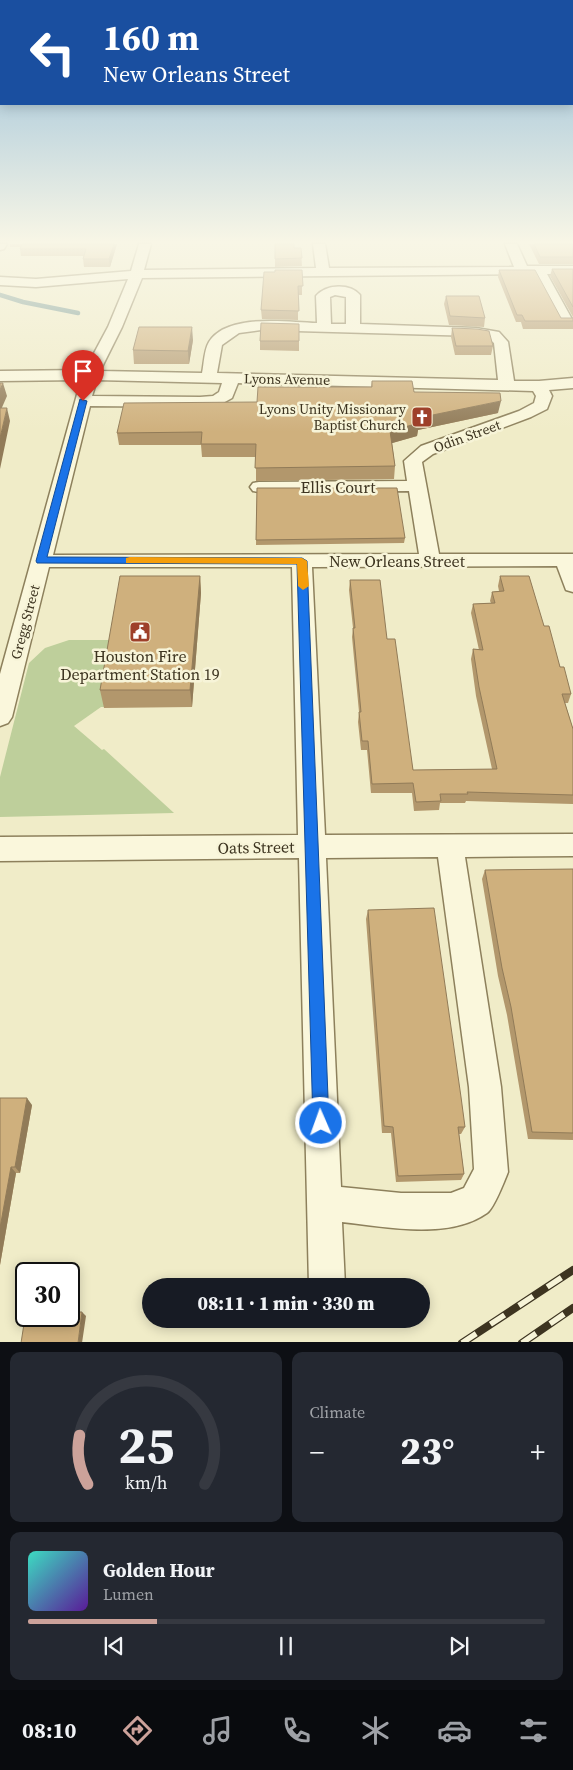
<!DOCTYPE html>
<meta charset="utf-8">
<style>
:root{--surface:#171b24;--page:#242831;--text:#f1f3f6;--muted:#9ea1a6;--line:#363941;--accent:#cca29a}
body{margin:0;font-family:"Source Serif 4",serif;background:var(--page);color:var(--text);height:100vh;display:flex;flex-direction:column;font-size:19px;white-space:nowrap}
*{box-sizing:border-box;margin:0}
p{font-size:16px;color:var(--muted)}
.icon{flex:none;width:28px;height:28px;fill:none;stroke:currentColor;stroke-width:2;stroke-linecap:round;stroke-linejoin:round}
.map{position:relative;height:1342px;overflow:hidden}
.details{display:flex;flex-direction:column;gap:10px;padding:10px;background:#0d0f14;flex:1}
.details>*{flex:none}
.guide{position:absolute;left:0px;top:0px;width:574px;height:105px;box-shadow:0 2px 12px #0003;background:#1a4fa0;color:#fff;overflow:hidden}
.speed{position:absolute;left:15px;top:1262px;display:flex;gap:10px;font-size:25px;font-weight:700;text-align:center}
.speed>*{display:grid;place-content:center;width:65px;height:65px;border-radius:50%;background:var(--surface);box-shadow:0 2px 12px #0003;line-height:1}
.speed .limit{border:2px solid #111;border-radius:8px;background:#fff;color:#111}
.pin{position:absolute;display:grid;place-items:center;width:42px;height:42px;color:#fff;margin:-51px -21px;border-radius:50% 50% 50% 0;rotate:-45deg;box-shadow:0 0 5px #0007}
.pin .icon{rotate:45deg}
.me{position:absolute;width:55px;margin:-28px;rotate:358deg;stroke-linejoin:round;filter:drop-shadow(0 0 4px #0008)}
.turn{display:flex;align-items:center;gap:18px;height:105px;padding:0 20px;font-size:22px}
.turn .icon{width:65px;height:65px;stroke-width:2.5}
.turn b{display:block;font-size:35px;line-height:42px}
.big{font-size:38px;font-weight:800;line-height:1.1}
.details .card{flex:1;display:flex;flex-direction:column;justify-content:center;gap:8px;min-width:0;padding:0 18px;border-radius:10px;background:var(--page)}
.details .dial{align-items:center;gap:0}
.dial svg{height:130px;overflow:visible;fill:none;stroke:var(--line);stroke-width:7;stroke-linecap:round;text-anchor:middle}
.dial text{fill:var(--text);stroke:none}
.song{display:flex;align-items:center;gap:15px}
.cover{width:60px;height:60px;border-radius:8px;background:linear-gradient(135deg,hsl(170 70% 55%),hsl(270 70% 35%))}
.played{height:5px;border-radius:2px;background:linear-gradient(90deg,var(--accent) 25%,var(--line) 25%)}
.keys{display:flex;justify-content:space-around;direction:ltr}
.heat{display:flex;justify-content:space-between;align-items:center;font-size:28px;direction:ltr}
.details .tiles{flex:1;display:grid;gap:10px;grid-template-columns:1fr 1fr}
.card:last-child{grid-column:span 2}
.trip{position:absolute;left:142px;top:1278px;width:288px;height:50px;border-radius:25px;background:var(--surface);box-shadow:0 2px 12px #0003;font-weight:800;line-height:50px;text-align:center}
.tabs{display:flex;height:80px;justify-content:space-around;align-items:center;background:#090b0e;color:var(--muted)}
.tabs .icon{width:35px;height:35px}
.tabs .on{color:var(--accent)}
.tabs b{font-size:22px;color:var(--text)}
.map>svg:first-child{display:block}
.green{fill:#becf9b}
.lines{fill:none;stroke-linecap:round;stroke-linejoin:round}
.stream{stroke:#6f9391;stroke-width:4.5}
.minor-casing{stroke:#8d805c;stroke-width:3}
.minor{fill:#faf7dc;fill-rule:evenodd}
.rail-casing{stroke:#3d3420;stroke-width:8}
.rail{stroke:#f7f4d8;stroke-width:5.5;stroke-dasharray:17;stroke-linecap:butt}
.wall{fill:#b2976c}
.shaded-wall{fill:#917b58}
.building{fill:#cfb07d;stroke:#917b58}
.route{fill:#1a73e8;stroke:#114b97}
.slow{fill:#f59e0b}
.labels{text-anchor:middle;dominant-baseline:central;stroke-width:5;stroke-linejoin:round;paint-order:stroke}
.far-street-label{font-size:14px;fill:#3d3420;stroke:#f7f4d8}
.far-poi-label{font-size:14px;fill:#3d3420;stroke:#f7f4d8;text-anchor:end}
.street-label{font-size:16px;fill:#3d3420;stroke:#f7f4d8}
.poi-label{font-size:16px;fill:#3d3420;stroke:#f7f4d8}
</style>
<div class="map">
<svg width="573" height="1343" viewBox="0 0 573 1343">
<rect width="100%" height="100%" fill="#f0ecc8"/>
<path class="green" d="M69,640H116L105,707H101L74,726L102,750L104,749L174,813L0,817V777L29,663L45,648Z"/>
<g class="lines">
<path class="stream" d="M0,295L23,302L78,313"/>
<g class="minor-casing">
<path id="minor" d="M0,244H7L4,249L0,250Z
M139,244H151L144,270L316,268L313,244H325L329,268L514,267L505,244H517L527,266H573V274H547L573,321L571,324H561L559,321L534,274L142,278L122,327L100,371L202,373C204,364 204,350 209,342C227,313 287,322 317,323L316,296C326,284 350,283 360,295V324L476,328L499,332L508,342L514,381H539L573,378V388L549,390L552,396L547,409L531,417L433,454L422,462L439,554H573V592L566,590L557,566L312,567L325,835L573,834V856L465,857L501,1087L508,1172C504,1182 494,1208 487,1213C449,1240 386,1227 342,1222L345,1286H309L299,858L0,861V837L298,835L292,567H49L12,717L8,723L0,726V674L81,380L0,381V371L85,370L108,327L128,279L36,287L0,285V277L36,279L131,271ZM335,295L346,297V324H331L330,297ZM261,330L476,336L489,339L494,343L498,380L217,373L222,345L239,333ZM97,380L222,383L219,392L213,396L200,397L92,396ZM238,383L533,391L536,396L534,403L519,411L421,446L404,461L407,481L259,482L253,483L250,487L253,491L259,492L409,491L419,554L53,555L90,406L200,407L223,403L232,398ZM438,857L469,1087L474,1169L464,1188L451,1193H401L341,1187L326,858Z"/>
</g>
<use href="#minor" class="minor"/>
<g class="rail-casing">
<path id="rail" d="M462,1343L573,1270
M522,1343L573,1308"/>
</g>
<use href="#rail" class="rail"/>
</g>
<path class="wall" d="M10,244H117L110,267H84L83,259L84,256H21L20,249V247H10Z
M275,244L294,248H301L302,266L275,267Z
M529,244H573V264H539Z
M552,269H573V317L550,276Z
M302,270V295H298V320L262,319L261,310L275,272Z
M499,270L561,318H573V329H523L521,322H516L498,277Z
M446,296L485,318L484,327L449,325L444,304Z
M299,324V351L260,350V341Z
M452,328L493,346L491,355H455L451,337Z
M193,340L189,364H134L133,350Z
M372,381L498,413L418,430L417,436L392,443L395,466L394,479L256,481V457H202L201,445H119L117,433L257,402L371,387Z
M257,488L405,538L404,543L256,545Z
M200,576L201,593L192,707L104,708L100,690Z
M500,576L544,626L571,694L568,703H565L573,729V804L466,801L465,803H440L439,810L414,811L412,793H371L367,750H361L358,722L359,712L352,637L353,628L349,590L350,580L387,639L413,770L492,769L476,696L471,659L473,649L479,650L471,613L473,604L491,603L490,601L492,592L499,591L498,586Z
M573,869V1140L528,1139L507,1015L498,976L482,879L485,870Z
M368,910L465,1127L461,1134H459L464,1174L461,1180L396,1182L391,1133H382L366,919Z
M0,1098L32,1105L20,1173H16L0,1265Z"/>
<path class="shaded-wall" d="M114,244H117L110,267L109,259Z
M192,327L193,340L189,364L188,351Z
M3,383L7,396L0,412V390Z
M501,401L498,413L418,430L417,436L389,444L390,431L418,418Z
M7,408L10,421L0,469V438Z
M200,576L201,593L192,707L190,690Z
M27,1098L32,1105L20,1173L15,1167Z
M11,1167L16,1173L0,1265V1228Z
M82,1312L86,1316L82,1343H78Z"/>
<path class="building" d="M22,244H114L109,259H83L86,249H20Z
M275,244H294V248H301L302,258L275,259Z
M534,244H573V257H540Z
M552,269H573V307Z
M275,270H302L303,286H298L299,311L261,310L264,272H275Z
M499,270H535L561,318H573V321H525L522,315H517Z
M446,296H479L485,318L450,316Z
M261,323L299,324V341H260Z
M139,327H192L188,351L133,350Z
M452,328L477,329L489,331L493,346H456Z
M372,381H412L414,392L500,393L501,401L418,418L419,423L390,431L395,466L255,468L256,444H201L202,432L117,433L124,403L257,402L258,387H372Z
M0,383H3L0,390Z
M0,408H7L0,438Z
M257,488H397L405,538L256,540Z
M120,576H200L190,690H100Z
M500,576H529L544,626H549L560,667H564L571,694H562L573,729V795L467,792L468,794H440L441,801L416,802L413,783L372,784L368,741H362L359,712H361L353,628H355L350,580H380L387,639H395L413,770L497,769L479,687L473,649L483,650L473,604L495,603L492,592L504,591Z
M573,869V1133L532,1132L511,1007L502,968L485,870Z
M434,908L461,1097L465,1127H458L464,1174L398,1176L393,1127L384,1126L368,910Z
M0,1098H27L15,1167H11L0,1228Z
M26,1311V1316H69V1312H82L78,1343H21Z"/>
<linearGradient id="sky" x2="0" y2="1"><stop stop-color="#8fbad8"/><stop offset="0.56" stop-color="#f8f6e6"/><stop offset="1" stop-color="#f8f6e6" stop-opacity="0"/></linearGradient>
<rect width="573" height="432" fill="url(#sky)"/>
<path class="route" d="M80,399L87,401L47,557L302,558L307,561L329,1123L327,1129L321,1132L315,1129L313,1123L297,564L37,563L36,561Z"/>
<path class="slow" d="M130,557L302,558L307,561L309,586L303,590L298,586L297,564L126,563V558Z"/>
<defs>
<g id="church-square" transform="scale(1.125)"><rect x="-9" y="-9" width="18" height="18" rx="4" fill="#9e402a" stroke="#f7f4d8"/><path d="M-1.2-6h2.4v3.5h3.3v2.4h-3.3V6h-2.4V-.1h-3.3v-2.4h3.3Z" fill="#fff"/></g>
<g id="civic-square" transform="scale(1.125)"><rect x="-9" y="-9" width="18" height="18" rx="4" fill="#9e402a" stroke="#f7f4d8"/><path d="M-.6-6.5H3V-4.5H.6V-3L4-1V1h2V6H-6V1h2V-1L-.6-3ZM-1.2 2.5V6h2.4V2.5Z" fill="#fff"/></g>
</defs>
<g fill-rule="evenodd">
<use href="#church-square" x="422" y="417"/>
<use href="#civic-square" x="140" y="632"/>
</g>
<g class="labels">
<g class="far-street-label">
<text transform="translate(287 379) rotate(1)">Lyons Avenue</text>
<text transform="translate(467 436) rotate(-20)">Odin Street</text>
<text transform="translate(25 622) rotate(-75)">Gregg Street</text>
</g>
<g class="far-poi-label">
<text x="406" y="409">Lyons Unity Missionary<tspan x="406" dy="16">Baptist Church</tspan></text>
</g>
<g class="street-label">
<text x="338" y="487">Ellis Court</text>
<text x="397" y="561">New Orleans Street</text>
<text transform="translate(256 847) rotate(-1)">Oats Street</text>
</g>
<g class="poi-label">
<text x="140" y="656">Houston Fire<tspan x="140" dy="18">Department Station 19</tspan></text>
</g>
</g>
</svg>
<div class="speed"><div class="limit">30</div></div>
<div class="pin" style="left:83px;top:401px;background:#d93025"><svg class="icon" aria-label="arrive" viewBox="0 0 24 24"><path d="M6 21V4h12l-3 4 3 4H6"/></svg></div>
<svg class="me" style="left:321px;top:1123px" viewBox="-20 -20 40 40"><circle r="17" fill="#1a73e8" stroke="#fff" stroke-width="3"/><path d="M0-11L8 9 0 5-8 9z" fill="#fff"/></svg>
<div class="trip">08:11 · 1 min · 330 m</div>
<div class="guide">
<div class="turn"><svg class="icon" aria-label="left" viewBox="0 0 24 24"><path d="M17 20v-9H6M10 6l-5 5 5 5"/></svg><div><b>160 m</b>New Orleans Street</div></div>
</div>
</div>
<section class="details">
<div class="tiles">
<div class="card dial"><svg viewBox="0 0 100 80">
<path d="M14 69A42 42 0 1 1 86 69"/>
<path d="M14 69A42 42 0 0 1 9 39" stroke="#cca29a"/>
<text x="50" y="56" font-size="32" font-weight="700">25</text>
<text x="50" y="72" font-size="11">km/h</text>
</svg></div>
<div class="card"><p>Climate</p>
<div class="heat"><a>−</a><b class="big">23°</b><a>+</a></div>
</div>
<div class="card">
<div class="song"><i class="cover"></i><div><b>Golden Hour</b><p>Lumen</p></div></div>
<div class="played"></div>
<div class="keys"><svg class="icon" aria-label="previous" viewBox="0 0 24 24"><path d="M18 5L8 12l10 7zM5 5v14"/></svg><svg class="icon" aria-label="pause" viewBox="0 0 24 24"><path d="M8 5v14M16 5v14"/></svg><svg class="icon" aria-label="next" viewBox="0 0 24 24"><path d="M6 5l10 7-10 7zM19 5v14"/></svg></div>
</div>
</div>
</section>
<nav class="tabs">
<b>08:10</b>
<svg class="icon on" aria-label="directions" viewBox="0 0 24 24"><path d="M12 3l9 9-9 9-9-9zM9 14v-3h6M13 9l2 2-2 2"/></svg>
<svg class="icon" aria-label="music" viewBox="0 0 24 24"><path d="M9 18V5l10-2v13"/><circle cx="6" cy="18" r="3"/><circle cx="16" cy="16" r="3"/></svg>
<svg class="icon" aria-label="phone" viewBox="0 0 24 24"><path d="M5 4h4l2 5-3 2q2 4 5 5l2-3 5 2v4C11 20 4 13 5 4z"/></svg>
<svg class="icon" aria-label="climate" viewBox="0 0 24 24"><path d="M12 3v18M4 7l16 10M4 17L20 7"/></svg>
<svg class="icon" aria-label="car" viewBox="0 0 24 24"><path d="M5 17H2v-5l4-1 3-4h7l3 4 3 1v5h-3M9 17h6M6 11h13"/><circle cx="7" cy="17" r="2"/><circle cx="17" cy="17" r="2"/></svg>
<svg class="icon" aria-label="filters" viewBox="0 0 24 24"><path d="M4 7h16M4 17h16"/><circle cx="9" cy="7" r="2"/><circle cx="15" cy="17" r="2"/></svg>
</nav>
